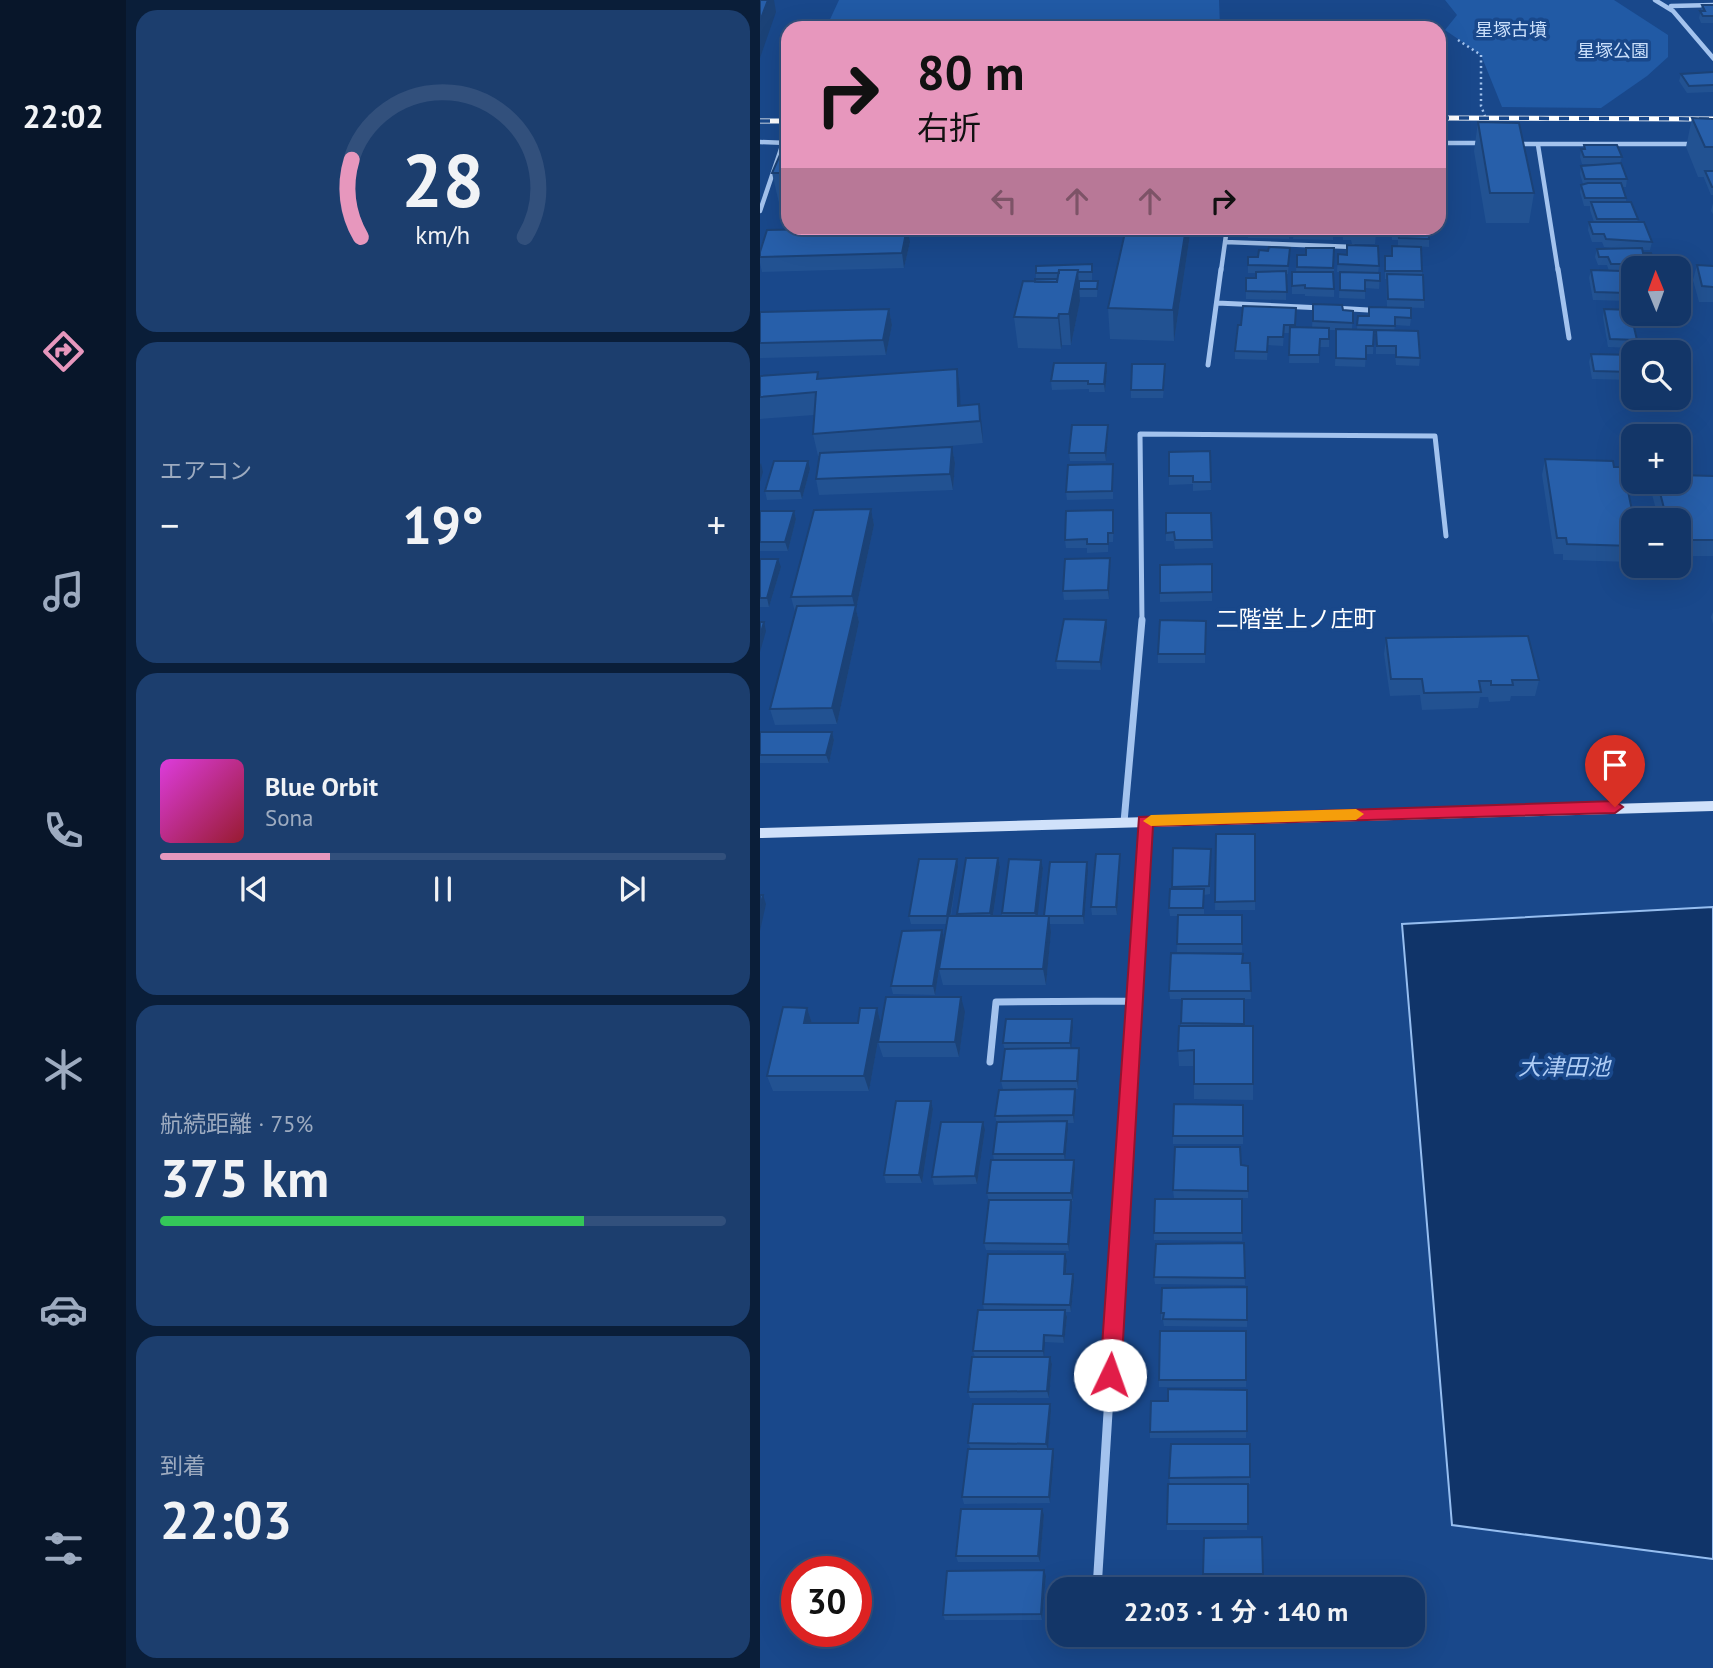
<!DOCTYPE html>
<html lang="ja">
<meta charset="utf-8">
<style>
:root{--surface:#133668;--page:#1c3e6e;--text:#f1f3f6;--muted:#9dabc0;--line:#32507c;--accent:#e797bd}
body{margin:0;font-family:"PT Sans","Noto Sans JP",sans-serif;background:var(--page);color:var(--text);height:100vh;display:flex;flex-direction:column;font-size:26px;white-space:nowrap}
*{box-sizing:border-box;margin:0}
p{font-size:23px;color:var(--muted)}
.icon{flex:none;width:38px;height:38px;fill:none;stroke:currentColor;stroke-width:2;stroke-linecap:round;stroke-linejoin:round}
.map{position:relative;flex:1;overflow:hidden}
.details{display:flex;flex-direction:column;gap:10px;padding:10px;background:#0a1e39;width:634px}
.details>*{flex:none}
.hud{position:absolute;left:21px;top:21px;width:665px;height:214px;border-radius:21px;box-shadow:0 7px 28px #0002,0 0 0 2px var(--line);background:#e797bd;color:#111;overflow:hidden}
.needle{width:46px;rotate:359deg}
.tools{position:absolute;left:861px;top:256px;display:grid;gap:14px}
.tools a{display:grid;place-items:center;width:70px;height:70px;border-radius:14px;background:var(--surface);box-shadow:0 7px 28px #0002,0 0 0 2px var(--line);font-size:35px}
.speed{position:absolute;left:21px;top:1556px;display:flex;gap:14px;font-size:35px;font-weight:700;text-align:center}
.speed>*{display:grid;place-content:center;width:91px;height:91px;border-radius:50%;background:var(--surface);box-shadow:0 7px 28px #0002,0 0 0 2px var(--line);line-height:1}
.speed .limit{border:10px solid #d22;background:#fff;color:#111}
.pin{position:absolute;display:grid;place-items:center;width:60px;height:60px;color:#fff;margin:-72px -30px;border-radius:50% 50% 50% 0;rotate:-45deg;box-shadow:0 0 7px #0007}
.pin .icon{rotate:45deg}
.me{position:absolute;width:77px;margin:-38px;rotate:3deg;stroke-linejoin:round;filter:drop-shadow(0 0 5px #0008)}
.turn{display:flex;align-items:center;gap:24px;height:147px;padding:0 21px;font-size:32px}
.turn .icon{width:91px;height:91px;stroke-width:2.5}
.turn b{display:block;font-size:49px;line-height:60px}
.lanes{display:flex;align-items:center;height:66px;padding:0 21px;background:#0003;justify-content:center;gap:35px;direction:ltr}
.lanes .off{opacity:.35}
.big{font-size:52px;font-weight:700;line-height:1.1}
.details .tile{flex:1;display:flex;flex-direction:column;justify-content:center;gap:10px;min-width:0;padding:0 24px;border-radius:21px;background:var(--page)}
.details .dial{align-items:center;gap:0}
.dial svg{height:182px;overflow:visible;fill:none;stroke:var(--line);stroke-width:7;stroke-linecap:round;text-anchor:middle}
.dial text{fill:var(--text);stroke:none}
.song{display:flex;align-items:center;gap:21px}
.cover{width:84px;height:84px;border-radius:10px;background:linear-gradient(135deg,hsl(300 70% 55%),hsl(350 70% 35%))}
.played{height:7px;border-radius:4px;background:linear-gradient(90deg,var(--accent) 30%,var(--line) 30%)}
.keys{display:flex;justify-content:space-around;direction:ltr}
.heat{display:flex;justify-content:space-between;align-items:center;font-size:38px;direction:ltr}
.charge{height:10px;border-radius:5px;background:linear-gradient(90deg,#34c759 75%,var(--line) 0)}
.trip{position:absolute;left:287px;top:1577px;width:378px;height:70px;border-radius:21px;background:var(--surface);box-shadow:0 7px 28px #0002,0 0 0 2px var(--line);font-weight:700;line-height:70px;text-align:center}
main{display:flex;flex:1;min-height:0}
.tab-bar{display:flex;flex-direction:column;width:126px;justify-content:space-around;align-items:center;background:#08162a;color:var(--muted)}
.tab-bar .icon{width:49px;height:49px}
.tab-bar .selected{color:var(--accent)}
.tab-bar b{font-size:32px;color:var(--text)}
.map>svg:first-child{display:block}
.green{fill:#215aa5}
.water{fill:#103469;stroke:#96bef0;stroke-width:2}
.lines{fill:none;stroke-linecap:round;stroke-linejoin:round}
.path{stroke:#a3c3ee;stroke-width:2.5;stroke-dasharray:2 3.5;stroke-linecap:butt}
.street-far3{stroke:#a3c3ee;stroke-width:4.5}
.street-far2{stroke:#a3c3ee;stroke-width:5}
.street-far1{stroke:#a3c3ee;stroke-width:7}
.street{stroke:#a3c3ee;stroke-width:9}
.secondary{fill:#d0e1fa;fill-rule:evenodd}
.rail-casing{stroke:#fff;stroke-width:5}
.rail{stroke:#19488b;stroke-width:3.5;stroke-dasharray:10;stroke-linecap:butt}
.wall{fill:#225292}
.shaded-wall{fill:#1b4277}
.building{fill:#275faa;stroke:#1b4277;stroke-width:2}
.route{fill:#e11d48;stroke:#92132f;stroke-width:2}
.slow{fill:#f59e0b}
.labels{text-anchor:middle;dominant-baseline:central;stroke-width:7;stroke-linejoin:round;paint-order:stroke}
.far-park-label{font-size:18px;fill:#c9defa;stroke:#19488b}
.neighbourhood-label{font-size:23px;fill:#fff;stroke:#19488b}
.water-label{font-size:23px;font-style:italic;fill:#afcdf5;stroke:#19488b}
</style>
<main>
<nav class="tab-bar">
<b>22:02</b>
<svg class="icon selected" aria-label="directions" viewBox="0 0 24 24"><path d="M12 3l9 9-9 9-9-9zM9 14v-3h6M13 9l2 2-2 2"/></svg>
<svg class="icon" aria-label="music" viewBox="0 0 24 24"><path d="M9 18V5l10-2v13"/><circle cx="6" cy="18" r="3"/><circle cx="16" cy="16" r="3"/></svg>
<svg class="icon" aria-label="phone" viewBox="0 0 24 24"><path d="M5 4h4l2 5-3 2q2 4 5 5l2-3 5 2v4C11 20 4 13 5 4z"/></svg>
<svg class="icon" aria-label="climate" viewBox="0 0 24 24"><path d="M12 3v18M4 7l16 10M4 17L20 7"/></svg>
<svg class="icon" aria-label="car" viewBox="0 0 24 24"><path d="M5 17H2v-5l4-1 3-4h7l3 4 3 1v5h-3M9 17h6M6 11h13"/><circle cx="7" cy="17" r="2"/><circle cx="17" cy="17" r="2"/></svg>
<svg class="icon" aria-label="filters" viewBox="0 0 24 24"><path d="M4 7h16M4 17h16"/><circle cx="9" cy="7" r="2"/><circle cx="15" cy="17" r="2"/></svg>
</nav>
<section class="details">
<div class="tile dial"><svg viewBox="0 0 100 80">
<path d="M14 69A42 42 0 1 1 86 69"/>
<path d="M14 69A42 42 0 0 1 10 35" stroke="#e797bd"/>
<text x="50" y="56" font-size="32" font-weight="700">28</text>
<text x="50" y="72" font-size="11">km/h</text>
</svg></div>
<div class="tile"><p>エアコン</p>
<div class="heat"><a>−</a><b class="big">19°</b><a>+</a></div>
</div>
<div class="tile">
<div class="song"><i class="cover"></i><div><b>Blue Orbit</b><p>Sona</p></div></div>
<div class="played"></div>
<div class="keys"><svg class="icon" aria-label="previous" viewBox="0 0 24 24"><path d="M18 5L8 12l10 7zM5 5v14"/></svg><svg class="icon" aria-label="pause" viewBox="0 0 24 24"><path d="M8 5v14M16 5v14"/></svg><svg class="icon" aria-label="next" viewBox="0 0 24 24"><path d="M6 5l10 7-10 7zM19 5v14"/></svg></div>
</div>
<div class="tile"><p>航続距離 · 75%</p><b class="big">375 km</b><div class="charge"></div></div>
<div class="tile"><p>到着</p><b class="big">22:03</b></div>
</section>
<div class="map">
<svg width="954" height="1668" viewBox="0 0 954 1668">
<rect width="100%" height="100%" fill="#19488b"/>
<path class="green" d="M79,0H459L460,28H66Z
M685,0H854L908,35V57L887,76L841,108L742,107L721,55L685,30L697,15Z"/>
<path class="water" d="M953,907V1559L692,1525L642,924Z"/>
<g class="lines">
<path class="path" d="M698,40L721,55V106L725,116"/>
<path class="street-far3" d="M895,0L913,11L954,59
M911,6L954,5
M0,142L27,143
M679,143H724
M757,144H934
M778,145L798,271
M0,211L23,143
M465,242L594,247
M461,271L467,228"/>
<path class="street-far2" d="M798,269L809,338
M457,303L562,308
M574,308L608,310
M448,365L461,269
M382,622L380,434L675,436L686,536"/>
<path class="street-far1" d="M364,822L382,620
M230,1062L236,1002L374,1001
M369,1078L385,821"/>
<path class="street" d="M337,1589L369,1076"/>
<path class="secondary" d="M954,801V811L0,838V828Z"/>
<g class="rail-casing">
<path id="rail" d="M679,118L954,119
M0,121H28"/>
</g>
<use href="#rail" class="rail"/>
</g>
<path class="wall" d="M942,5H954V23H941L939,18Z
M954,72V92L927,93L919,81L921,74Z
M932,118L954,119V195H951L944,178V177H938L926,147Z
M718,122L774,193L769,223H726L714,151Z
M824,145L862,157L860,163L867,179L866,187H862L866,198V202L878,219L877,222L892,242L890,250H882L883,253L894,264L893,268H873V272H862L867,293L866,301L833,300L829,278L831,270L849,271L847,265H838L835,257L837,249H866L844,247L842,242H832L828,230L829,222H834L830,210V206H824L820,192L821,185L823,184L820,174L821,166L846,164H822L820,157L821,149H823Z
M28,148V203H19L12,173Z
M953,203H954V216L951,211Z
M149,228H247V231L150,233Z
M431,228L414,341L350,339L348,308Z
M489,228H530L529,239L488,238Z
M534,228H573V240L533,239Z
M582,228H628V234H616L615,244H592L591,240H583Z
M631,228H668L669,239V247L651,246L662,271L664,300V308L627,307L626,279H625V256H632V246H638V240H632Z
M150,242L144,268L2,272L0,263V252Z
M530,248L528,274H526V300L486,299V278H496V273H488V257H498L508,251Z
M574,248V297L545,296V294H532V272H536L537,255H546Z
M578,254L619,266L618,273H620L619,289L605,288V299L579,298L580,272H577Z
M332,264V280H319L338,281L337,297H320V301L311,345H302L301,349L258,348L254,317L276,279V273Z
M937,265L954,266V302H939L933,280Z
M553,304L583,310L593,311L592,329H597L598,316L651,318L650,326L635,325L634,331L660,358L659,366L636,365L635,354H616V334H614L613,354H606L605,367L575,366L576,330H569V347H559V363H529L530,333H524L523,346L508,345L507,360L475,359V351L481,325L536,308L535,328H552Z
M129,309L132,325L126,355L0,358V312Z
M844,309L877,340L875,348L848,347L843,317Z
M831,354L873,355V380L832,379L829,362Z
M346,363L347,371L345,392H329V389L292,390L291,381Z
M405,373L403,398H371V390Z
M0,376L60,379L200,391V406L219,404L223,443L155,449L192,447L195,463L193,490L59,495L56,479L59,456H58L53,434L54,415L0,419Z
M348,434L346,461H310L309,453Z
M450,451L451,490L433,491V484L409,485V476Z
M785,459L854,467L873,520V562L803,560V554H794L782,475Z
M353,464V499L307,500L306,492Z
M50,469L42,499L7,500L5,491Z
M954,476V556H919V520H899L891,491L893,481H919Z
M111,509L114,525L96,609L99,622L77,724L15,725L10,709L35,612L31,597Z
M0,511H34L36,519L28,551H0Z
M406,513H451L453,548L415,549L414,541H406Z
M354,518L353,542H348V552L327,553V548H306L305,540Z
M0,559L21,567L9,607H0Z
M452,564V601L400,602V565Z
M350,567L349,599L304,600L303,591Z
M954,609V628L951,617Z
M446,621L445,663H398V654Z
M347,628L341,670L297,669L296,661Z
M626,638L779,680L775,696H751L750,701L729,702L728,697H720L718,708L662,710L660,695L630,696L624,654Z
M0,732H72L74,740L69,763H0Z
M456,834H495V910H455Z
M451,849L450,894L444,895V915H482V952H417L418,916H410L409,908L412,887Z
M238,858L240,867L233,916H242V913L281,860L283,868L277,916H284L327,862L328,871L324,924H290L291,932L286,985H183L179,969L186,924H151L149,916L198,867L191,916H197V914Z
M360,863L357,915H332L331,907Z
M182,930L184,939L175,995L133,994L131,986Z
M483,963H490L491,999H443H484V1026L493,1084V1100L434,1099V1066H419L418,1051L421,1026L422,999H410L409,991Z
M47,1008L52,1023H98L117,1008L121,1024L109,1091H13L7,1076Z
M205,1012L199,1057H123L118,1042Z
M312,1019L313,1027L311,1048H319L320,1056L318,1089H243L241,1081L245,1050L243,1043Z
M315,1089L316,1097L314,1123H307L308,1129L305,1160L315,1168L313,1201H311L312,1207L309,1251L226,1250L224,1243L229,1201L227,1193L234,1160L233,1154L237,1123L235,1116Z
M171,1101L173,1109L162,1183H126L124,1175Z
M483,1105V1144H413V1136Z
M225,1130L217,1184L174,1185L172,1177Z
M481,1165L488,1166V1198H414L413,1190Z
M482,1199V1241L394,1240V1233Z
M484,1243L485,1285L395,1284L394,1277Z
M307,1261L306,1274L314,1281L311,1312H306L307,1317L304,1343L285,1342L284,1357H290L292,1364L289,1398H210L208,1392L215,1357L213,1351L224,1310L223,1304Z
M487,1287V1327L404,1326L403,1320H401V1313Z
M486,1331V1387H399V1380Z
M487,1390L486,1438H390V1432L408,1401Z
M291,1411L288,1449L294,1456L290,1503L204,1504L202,1497L211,1449L208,1443Z
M490,1444V1484H410L409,1478Z
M488,1484L487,1530H407V1524Z
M284,1515L280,1562H198L196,1556Z
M502,1537L503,1579H443V1574Z
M286,1576L282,1620H185L183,1615Z"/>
<path class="shaded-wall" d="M8,0H14L16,12L0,58V21Z
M147,228L150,242L144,268L142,253Z
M426,228H431L414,341L413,310Z
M318,270L320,301L311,345L309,314Z
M129,309L132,325L126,355L123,340Z
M299,314L302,345L301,349L298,318Z
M346,363L347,371L345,392L344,384Z
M197,369L200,391L201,423L198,406Z
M219,404L222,426L223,443L220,421Z
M348,425V434L346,461L345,453Z
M192,447L195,463L193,490L190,474Z
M48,461L50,469L42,499L40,491Z
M1,463L3,472L0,482V465Z
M111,509L114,525L96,609L99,622L77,724L72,708L95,609L92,596Z
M34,511L36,519L28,551L25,542Z
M350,558V567L349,599L348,590Z
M18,559L21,567L9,607L7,598Z
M346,620L347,628L341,670L340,662Z
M4,622L6,631L0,652V636Z
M72,732L74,740L69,763L66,755Z
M360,854V863L357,915L356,907Z
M238,858L240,867L232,922L230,913Z
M197,859L198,867L189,924L187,916Z
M281,860L283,868L277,922L275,913Z
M327,862L328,871L324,924L323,916Z
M3,895L6,904L0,931V908Z
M289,916L291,932L286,985L283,969Z
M182,930L184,939L175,995L173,986Z
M201,997L205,1012L199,1057L195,1042Z
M47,1008L52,1023H44Z
M117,1008L121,1024L109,1091L104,1076Z
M312,1019L313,1027L311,1051L310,1043Z
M319,1048L320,1056L318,1089L317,1081Z
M315,1089L316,1097L314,1123L313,1115Z
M171,1101L173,1109L162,1183L159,1175Z
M307,1121L308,1129L305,1162L304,1154Z
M223,1122L225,1130L217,1184L215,1176Z
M314,1160L315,1168L313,1201L311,1193Z
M311,1200L312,1207L309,1251L308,1244Z
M305,1254L307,1261L305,1281L304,1274Z
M313,1274L314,1281L311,1312L310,1305Z
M305,1310L307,1317L304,1343L303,1336Z
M284,1335L285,1342L284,1358L283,1351Z
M290,1357L292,1364L289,1398L287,1391Z
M290,1404L291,1411L288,1450L286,1444Z
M293,1449L294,1456L290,1503L289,1497Z
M282,1509L284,1515L280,1562L278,1556Z
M284,1570L286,1576L282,1620L281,1614Z"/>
<path class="building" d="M0,0H8L0,21Z
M942,5H954V16H943L940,11H945Z
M954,72V85L929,86L921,74Z
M932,118L954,119V147H945Z
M718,122L759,123L774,193H730Z
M824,145H857L862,157H824L821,149H825Z
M23,148H28V173H12Z
M861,163L867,179H825L821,166Z
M945,171H954V187H952Z
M828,183H861L866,198H825L821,185Z
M831,202H871L878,219H837Z
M829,222H884L892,242L846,239L844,234H833Z
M106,228H147L142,253L0,257V252L7,230Z
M366,228H426L413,310L348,308Z
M489,228H529V231L489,230Z
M534,228H573V232L534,231Z
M583,228H615L616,236H592V232H583Z
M632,228H668L669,239L639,238L638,232H632Z
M587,245L618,246L619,266L578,264V254L587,255Z
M632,246L661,247L662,271H625V256H632Z
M509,247L530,248L528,266L488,265V257H498L499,250L508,251Z
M546,248H574L573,268L537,267V255H546Z
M882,248L883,253H891L894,264H851L848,257H839L837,249Z
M332,264V272H318V270H299V273H276V266Z
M937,265L954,266V287L942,286Z
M299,270H318L309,314H299L298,318L254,317L263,281L297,282Z
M831,270L862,271L867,293L835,292Z
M526,271L527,292L486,291V278H496V272Z
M532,272H573L574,289L545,288V285L532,286Z
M580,272L620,273V281L605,280V291L580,290Z
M627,274L663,275L664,300L628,299Z
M275,279H297V282H275Z
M319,281H338L337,289H319Z
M553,304L582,305L583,310L593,311V323L553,321Z
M483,306L536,308L535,325H524L523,337H508L507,352L475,351L478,325H481Z
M609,307L651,308V318L635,317V326L597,325L598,316H609Z
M129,309L123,340L0,343V312Z
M844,309L870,310L877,340L850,339Z
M530,327L569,328V339H560L559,355H529Z
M576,329L614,330L613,346H606V359L576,358Z
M616,330L658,331L660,358L636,357V346H617Z
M831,354L873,355V372L834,371Z
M294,363H346L344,384H328V381H291Z
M372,364H405L403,390H371Z
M197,369L198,406L219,404L220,421L53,434L56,392L0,397V376L58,372L57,379Z
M312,425H348L345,453H309Z
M192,447L190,474L56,479L60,453Z
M450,451L451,482H433V476H409V452Z
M785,459L853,461L854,467H863L874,520L873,546L807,544L806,538H797Z
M14,461H48L40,491H5Z
M353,464L352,491L306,492L308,465Z
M919,475L954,476V540H919V520H907L897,481H919Z
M111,509L92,596L31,597L54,510Z
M353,510V533H348V544H327V539L305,540L306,511Z
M0,511H34L25,542H0Z
M406,513H451L452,540H415L414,532L406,533Z
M350,558L348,590L303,591L305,559Z
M0,559H18L7,598H0Z
M452,564V592L400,593V565Z
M96,605L72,708L10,709L37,606Z
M304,619L346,620L340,662L296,661Z
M400,620L446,621L445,654H398Z
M0,622H4L0,636Z
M768,636L779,680H752L753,685H731V681H719L721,692L664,693L662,679H631L626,638Z
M0,732H72L66,755H0Z
M456,834H495V901L455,902Z
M413,848L451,849L449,886L412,887Z
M336,854H360L356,907H331Z
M206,858H238L230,913L197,914Z
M159,859H197L187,916H149Z
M249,859L281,860L275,913H242Z
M290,862H327L323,916H284Z
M410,889H444L443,908H409Z
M0,895H3L0,908Z
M418,915H482V944H417Z
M188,916H289L283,969H179Z
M182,930L173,986H131L142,931Z
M411,953L483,954L482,963H490L491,991H409Z
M126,997H201L195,1042H118Z
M422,999H484V1024L421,1023Z
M23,1007L47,1008L44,1023H98L100,1008H117L104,1076H7Z
M246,1019H312L310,1043H243Z
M419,1026H493V1084H434V1050L418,1051Z
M319,1048L317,1081H241L245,1049Z
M315,1089L313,1115L235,1116L239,1090Z
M136,1101H171L159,1175H124Z
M414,1104L483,1105V1136H413Z
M307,1121L304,1154H233L237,1122Z
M181,1122H223L215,1176L172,1177Z
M415,1147H480L481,1165L488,1166V1191L413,1190Z
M231,1160H314L311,1193H227Z
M395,1199H482V1233H394Z
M229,1200H311L308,1244L224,1243Z
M484,1243L485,1278L394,1277L396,1244Z
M228,1254H305L304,1274H313L310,1305L223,1304Z
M487,1287V1320L403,1319L404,1313H401L402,1288Z
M218,1310H305L303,1336L284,1335L283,1351H213Z
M400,1331H486V1380H399Z
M212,1357H290L287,1391L208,1392Z
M408,1389L487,1390V1431L390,1432L391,1401H408Z
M213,1404H290L286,1444L208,1443Z
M411,1444H490V1477L409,1478Z
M208,1449H293L289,1497H202Z
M408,1484H488V1524H407Z
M201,1509H282L278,1556H196Z
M502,1537L503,1574H443L444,1538Z
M284,1570L281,1614L183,1615L187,1571Z"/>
<path class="route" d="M855,801L863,807L855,813L393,826L361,1375L358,1383L350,1385L343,1383L340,1375L379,817Z"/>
<path class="slow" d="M596,809L604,814L596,820L391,826L383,821L391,815Z"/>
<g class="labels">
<g class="far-park-label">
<text x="751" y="29">星塚古墳</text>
<text x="853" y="50">星塚公園</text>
</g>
<g class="neighbourhood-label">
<text x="536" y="618">二階堂上ノ庄町</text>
</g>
<g class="water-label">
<text x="804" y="1066">大津田池</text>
</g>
</g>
</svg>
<div class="tools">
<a><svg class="needle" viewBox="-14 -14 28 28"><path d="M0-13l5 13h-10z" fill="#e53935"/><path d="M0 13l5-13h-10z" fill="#9dabc0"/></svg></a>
<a><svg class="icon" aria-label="search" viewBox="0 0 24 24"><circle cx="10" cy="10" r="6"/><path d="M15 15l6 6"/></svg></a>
<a>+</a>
<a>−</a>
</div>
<div class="speed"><div class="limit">30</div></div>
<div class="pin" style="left:855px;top:807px;background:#d93025"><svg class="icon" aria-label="arrive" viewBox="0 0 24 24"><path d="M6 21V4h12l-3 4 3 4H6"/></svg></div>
<svg class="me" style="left:350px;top:1375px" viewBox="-20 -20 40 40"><circle r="19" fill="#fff"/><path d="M0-13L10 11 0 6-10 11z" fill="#e11d48"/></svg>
<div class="trip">22:03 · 1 分 · 140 m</div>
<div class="hud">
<div class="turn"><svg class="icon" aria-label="right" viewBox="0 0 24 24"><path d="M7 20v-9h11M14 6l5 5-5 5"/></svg><div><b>80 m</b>右折</div></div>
<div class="lanes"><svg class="icon off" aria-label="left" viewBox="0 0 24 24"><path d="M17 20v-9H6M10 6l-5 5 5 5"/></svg><svg class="icon off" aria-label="ahead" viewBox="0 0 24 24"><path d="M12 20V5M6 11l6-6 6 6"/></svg><svg class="icon off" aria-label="ahead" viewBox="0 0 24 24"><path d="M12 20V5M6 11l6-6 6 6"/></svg><svg class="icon" aria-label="right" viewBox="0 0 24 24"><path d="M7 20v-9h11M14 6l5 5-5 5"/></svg></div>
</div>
</div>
</main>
